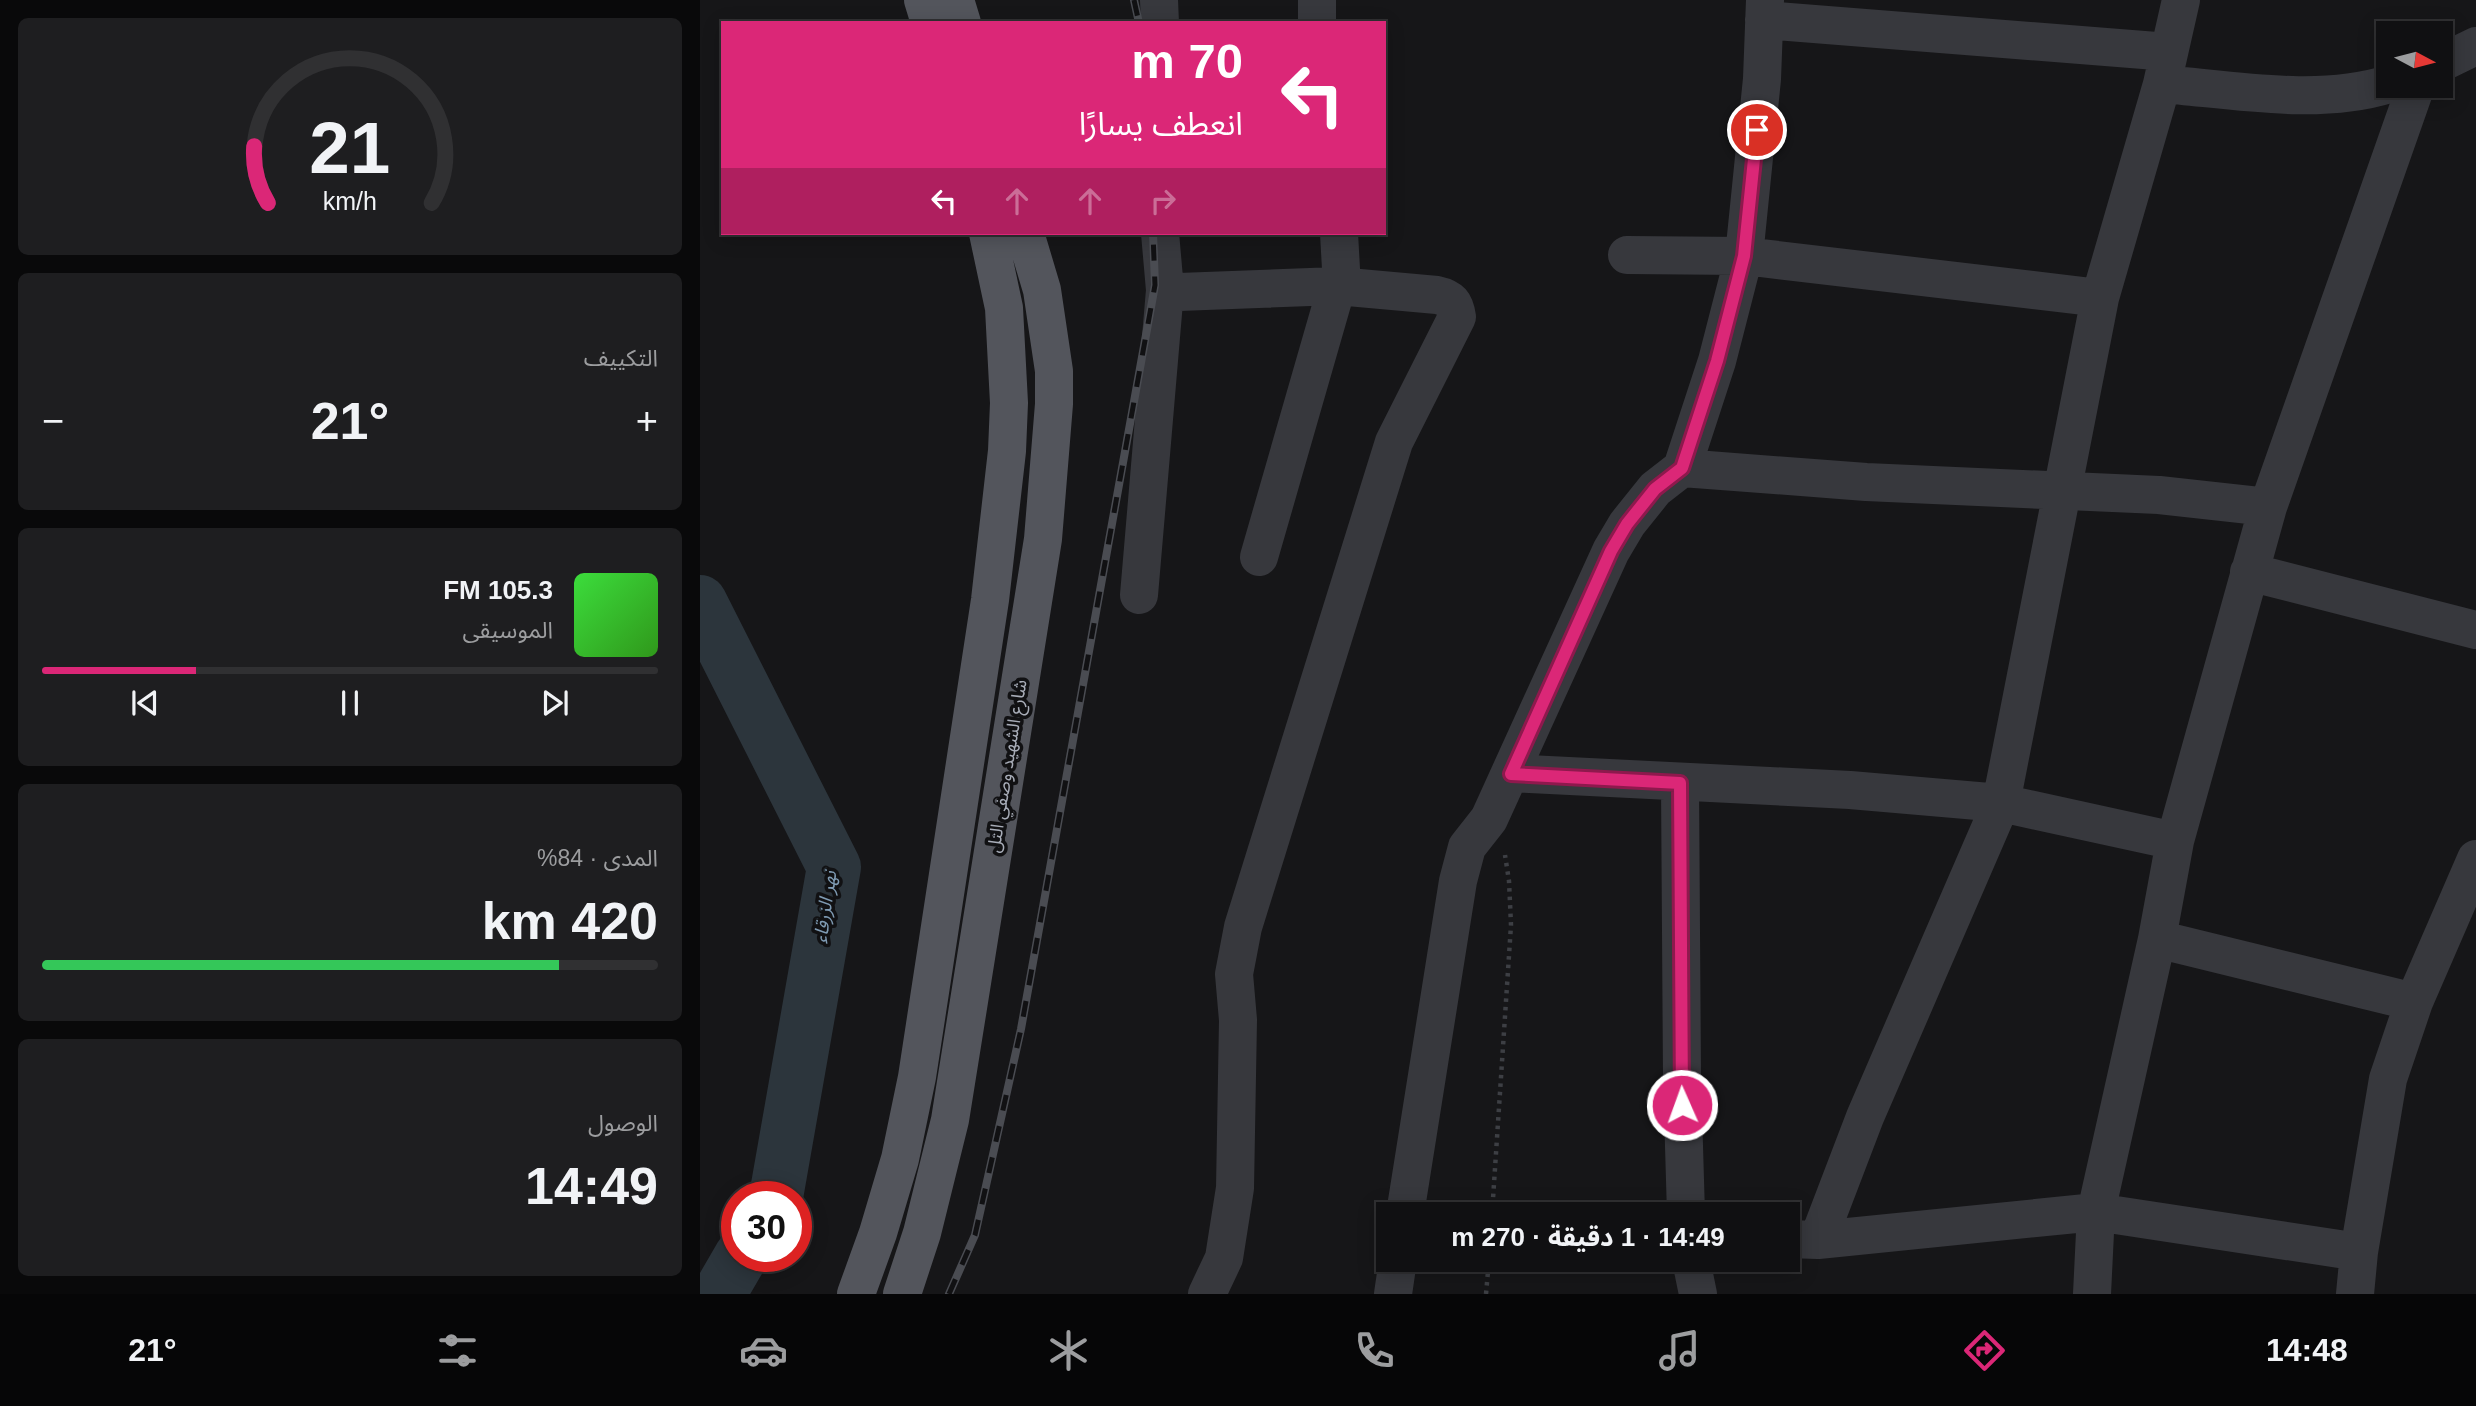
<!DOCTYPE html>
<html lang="ar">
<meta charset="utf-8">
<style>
:root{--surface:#101012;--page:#1e1e20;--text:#f1f3f6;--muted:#9c9d9f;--line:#303032;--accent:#db2777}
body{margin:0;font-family:Helvetica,"Noto Sans Arabic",sans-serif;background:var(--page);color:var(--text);direction:rtl;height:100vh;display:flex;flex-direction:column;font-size:26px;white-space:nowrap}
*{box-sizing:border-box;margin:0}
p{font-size:23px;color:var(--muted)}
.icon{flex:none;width:38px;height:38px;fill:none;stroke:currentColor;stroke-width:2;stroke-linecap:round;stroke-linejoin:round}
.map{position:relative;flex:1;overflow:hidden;direction:ltr}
.details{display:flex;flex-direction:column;gap:18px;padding:18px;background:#09090a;width:700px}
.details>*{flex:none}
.hud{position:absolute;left:21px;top:21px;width:665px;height:214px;border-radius:0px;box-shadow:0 4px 18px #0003,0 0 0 2px var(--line);direction:rtl;background:#db2777;color:#fff;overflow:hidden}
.needle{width:46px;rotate:97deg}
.fabs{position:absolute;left:1676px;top:21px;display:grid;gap:14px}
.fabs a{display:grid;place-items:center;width:77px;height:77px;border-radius:0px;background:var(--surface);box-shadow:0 4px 18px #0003,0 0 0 2px var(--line);font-size:35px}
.speed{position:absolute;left:21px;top:1181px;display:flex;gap:14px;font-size:35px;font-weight:700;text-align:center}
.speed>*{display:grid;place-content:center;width:91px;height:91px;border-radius:50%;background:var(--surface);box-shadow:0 4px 18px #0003,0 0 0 2px var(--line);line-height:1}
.speed .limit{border:10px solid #d22;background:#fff;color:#111}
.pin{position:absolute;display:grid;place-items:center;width:60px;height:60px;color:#fff;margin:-30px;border:4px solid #fff;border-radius:50%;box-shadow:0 2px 7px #0007}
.me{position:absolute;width:77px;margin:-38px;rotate:358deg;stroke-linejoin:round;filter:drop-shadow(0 0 5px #0008)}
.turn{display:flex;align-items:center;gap:24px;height:147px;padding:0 28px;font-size:32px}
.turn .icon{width:91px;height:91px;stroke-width:2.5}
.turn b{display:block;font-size:49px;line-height:60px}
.lanes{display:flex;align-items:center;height:66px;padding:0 28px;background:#0003;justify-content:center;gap:35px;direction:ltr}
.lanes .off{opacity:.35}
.big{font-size:52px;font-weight:700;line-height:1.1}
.details .tile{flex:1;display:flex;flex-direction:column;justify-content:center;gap:10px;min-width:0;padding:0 24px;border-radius:10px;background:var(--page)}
.details .dial{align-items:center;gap:0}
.dial svg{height:182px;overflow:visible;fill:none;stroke:var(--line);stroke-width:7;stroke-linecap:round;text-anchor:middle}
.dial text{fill:var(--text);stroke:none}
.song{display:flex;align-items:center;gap:21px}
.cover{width:84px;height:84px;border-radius:10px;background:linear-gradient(135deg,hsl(120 70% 55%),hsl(110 70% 35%))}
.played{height:7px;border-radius:4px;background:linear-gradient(90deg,var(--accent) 25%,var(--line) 25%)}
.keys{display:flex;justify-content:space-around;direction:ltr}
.heat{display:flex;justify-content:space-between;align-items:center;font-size:38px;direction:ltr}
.charge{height:10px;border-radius:5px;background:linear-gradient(90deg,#34c759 84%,var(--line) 0)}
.trip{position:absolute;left:676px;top:1202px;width:424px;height:70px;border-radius:0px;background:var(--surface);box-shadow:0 4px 18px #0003,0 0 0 2px var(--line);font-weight:700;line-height:70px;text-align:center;direction:rtl}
.menu{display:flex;height:112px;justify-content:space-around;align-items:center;background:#060607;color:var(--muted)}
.menu .icon{width:49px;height:49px}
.menu .current{color:var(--accent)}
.menu b{font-size:32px;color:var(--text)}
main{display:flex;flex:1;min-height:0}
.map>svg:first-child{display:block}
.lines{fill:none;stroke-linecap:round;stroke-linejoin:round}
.river{stroke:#2c353c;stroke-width:54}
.path{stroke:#3d3f44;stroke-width:4.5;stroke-dasharray:3.5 5;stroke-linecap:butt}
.minor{stroke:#37383d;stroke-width:38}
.major{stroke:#53555c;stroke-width:38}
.rail-casing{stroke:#4a4c52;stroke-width:8}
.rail{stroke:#111113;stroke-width:5;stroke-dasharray:16;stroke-linecap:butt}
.route-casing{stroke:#8e194d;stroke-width:18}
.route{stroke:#db2777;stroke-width:12}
.labels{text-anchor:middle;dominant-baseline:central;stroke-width:7;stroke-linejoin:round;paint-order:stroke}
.street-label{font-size:18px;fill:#a8adb8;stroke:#111113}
.water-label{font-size:19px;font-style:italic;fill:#7f9bb3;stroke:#111113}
</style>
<main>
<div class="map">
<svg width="1776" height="1294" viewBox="0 0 1776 1294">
<rect width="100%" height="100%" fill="#161618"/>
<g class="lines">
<path class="river" d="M0,602L134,867L76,1197
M19,1294L41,1256"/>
<path class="path" d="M792,1214L811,925L809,881L805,855
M786,1294L789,1260"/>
<path class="minor" d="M459,0L460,23
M617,0V23
M1064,20L1469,52
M1741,63L1776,46
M1462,84C1534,90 1619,106 1689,84
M460,233L465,290L479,292L637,286L737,295C751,298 755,303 757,317L694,442L543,927L534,974L538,1020L535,1188L524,1258L507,1294
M927,255L1044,256L1400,298
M982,468L1166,482L1459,495L1568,507
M559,557L637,286L641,269L639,233
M1549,572L1776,630
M439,595L465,290
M811,773L1150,790L1301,803L1475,841
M980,784L982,1078L986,1214
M1457,939L1714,1002
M705,1214L758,881L767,847L789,819L911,551L927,524L955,489L982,468L1017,361L1044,256L1062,79L1065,0
M1087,1239L1118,1240L1396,1212L1659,1252
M1118,1240L1165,1117L1301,803L1400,298L1462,84L1481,0
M991,1260L998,1294
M693,1294L698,1260
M1392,1294L1396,1212L1457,939L1475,841L1568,507L1716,86
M1655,1294L1659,1252L1688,1079L1714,1002L1776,859"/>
<path class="major" d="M223,0L230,23
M255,0L262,23
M156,1294L178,1233L200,1159L217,1077L290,600L307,451L309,403L304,308L288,233
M202,1294L222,1233L250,1120L343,539L354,404V371L342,290L325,233"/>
<g class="rail-casing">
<path id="rail" d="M434,0L439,23
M249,1294L275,1235L321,1029L455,285L453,233"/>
</g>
<use href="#rail" class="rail"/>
</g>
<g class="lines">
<g class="route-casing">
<path id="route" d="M982,1105L980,783L811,774L911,551L927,524L955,489L982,468L1017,361L1044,256L1057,130"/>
</g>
<use href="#route" class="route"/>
</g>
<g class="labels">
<g class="street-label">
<text transform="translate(307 766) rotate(-81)">شارع الشهيد وصفي التل</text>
</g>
<g class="water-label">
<text transform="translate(125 907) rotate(-82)">نهر الزرقاء</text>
</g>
</g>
</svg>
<div class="fabs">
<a><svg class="needle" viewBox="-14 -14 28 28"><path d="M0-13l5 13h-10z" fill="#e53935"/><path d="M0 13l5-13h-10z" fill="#9c9d9f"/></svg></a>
</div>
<div class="speed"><div class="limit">30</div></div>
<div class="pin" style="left:1057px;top:130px;background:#d93025"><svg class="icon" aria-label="arrive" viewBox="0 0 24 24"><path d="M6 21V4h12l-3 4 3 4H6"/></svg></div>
<svg class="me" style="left:982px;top:1105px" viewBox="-20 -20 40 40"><circle r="17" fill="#db2777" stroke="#fff" stroke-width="3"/><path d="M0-11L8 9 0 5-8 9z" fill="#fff"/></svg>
<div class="trip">14:49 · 1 دقيقة · 270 m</div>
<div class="hud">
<div class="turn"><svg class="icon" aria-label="left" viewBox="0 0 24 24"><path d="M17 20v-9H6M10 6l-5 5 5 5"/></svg><div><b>70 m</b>انعطف يسارًا</div></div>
<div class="lanes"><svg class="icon" aria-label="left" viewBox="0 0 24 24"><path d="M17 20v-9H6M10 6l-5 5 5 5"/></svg><svg class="icon off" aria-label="ahead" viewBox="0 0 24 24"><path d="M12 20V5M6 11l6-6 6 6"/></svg><svg class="icon off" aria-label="ahead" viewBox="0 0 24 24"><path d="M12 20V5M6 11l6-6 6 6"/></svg><svg class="icon off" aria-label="right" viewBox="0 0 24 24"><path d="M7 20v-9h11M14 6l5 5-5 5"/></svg></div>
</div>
</div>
<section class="details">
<div class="tile dial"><svg viewBox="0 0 100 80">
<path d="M14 69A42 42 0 1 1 86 69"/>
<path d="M14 69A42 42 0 0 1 8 44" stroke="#db2777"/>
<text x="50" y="56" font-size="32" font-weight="700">21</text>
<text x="50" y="72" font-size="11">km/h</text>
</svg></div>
<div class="tile"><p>التكييف</p>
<div class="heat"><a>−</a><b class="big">21°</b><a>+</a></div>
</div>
<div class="tile">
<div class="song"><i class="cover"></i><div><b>105.3 FM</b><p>الموسيقى</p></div></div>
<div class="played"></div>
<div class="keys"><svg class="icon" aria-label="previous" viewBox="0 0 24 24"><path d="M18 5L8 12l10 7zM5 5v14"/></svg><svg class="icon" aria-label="pause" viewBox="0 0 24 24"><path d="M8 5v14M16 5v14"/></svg><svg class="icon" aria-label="next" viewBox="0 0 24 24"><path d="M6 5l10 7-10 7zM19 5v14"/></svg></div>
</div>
<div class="tile"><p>المدى · 84%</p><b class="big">420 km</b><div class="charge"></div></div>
<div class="tile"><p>الوصول</p><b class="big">14:49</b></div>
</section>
</main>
<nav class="menu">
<b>14:48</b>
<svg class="icon current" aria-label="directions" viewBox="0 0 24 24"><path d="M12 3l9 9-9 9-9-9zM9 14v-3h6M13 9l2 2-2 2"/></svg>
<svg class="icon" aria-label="music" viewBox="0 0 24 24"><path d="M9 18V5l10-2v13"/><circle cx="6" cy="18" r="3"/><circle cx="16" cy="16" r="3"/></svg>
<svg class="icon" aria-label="phone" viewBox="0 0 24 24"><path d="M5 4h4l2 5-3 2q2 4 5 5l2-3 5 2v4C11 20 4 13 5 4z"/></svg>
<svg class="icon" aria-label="climate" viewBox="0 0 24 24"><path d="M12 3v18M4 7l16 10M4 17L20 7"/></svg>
<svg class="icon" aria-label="car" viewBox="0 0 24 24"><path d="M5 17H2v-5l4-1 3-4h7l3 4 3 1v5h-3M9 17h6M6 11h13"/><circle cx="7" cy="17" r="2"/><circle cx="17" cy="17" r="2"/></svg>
<svg class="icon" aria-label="filters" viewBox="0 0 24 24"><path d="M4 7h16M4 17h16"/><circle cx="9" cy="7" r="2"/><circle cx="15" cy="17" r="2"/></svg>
<b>21°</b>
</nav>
